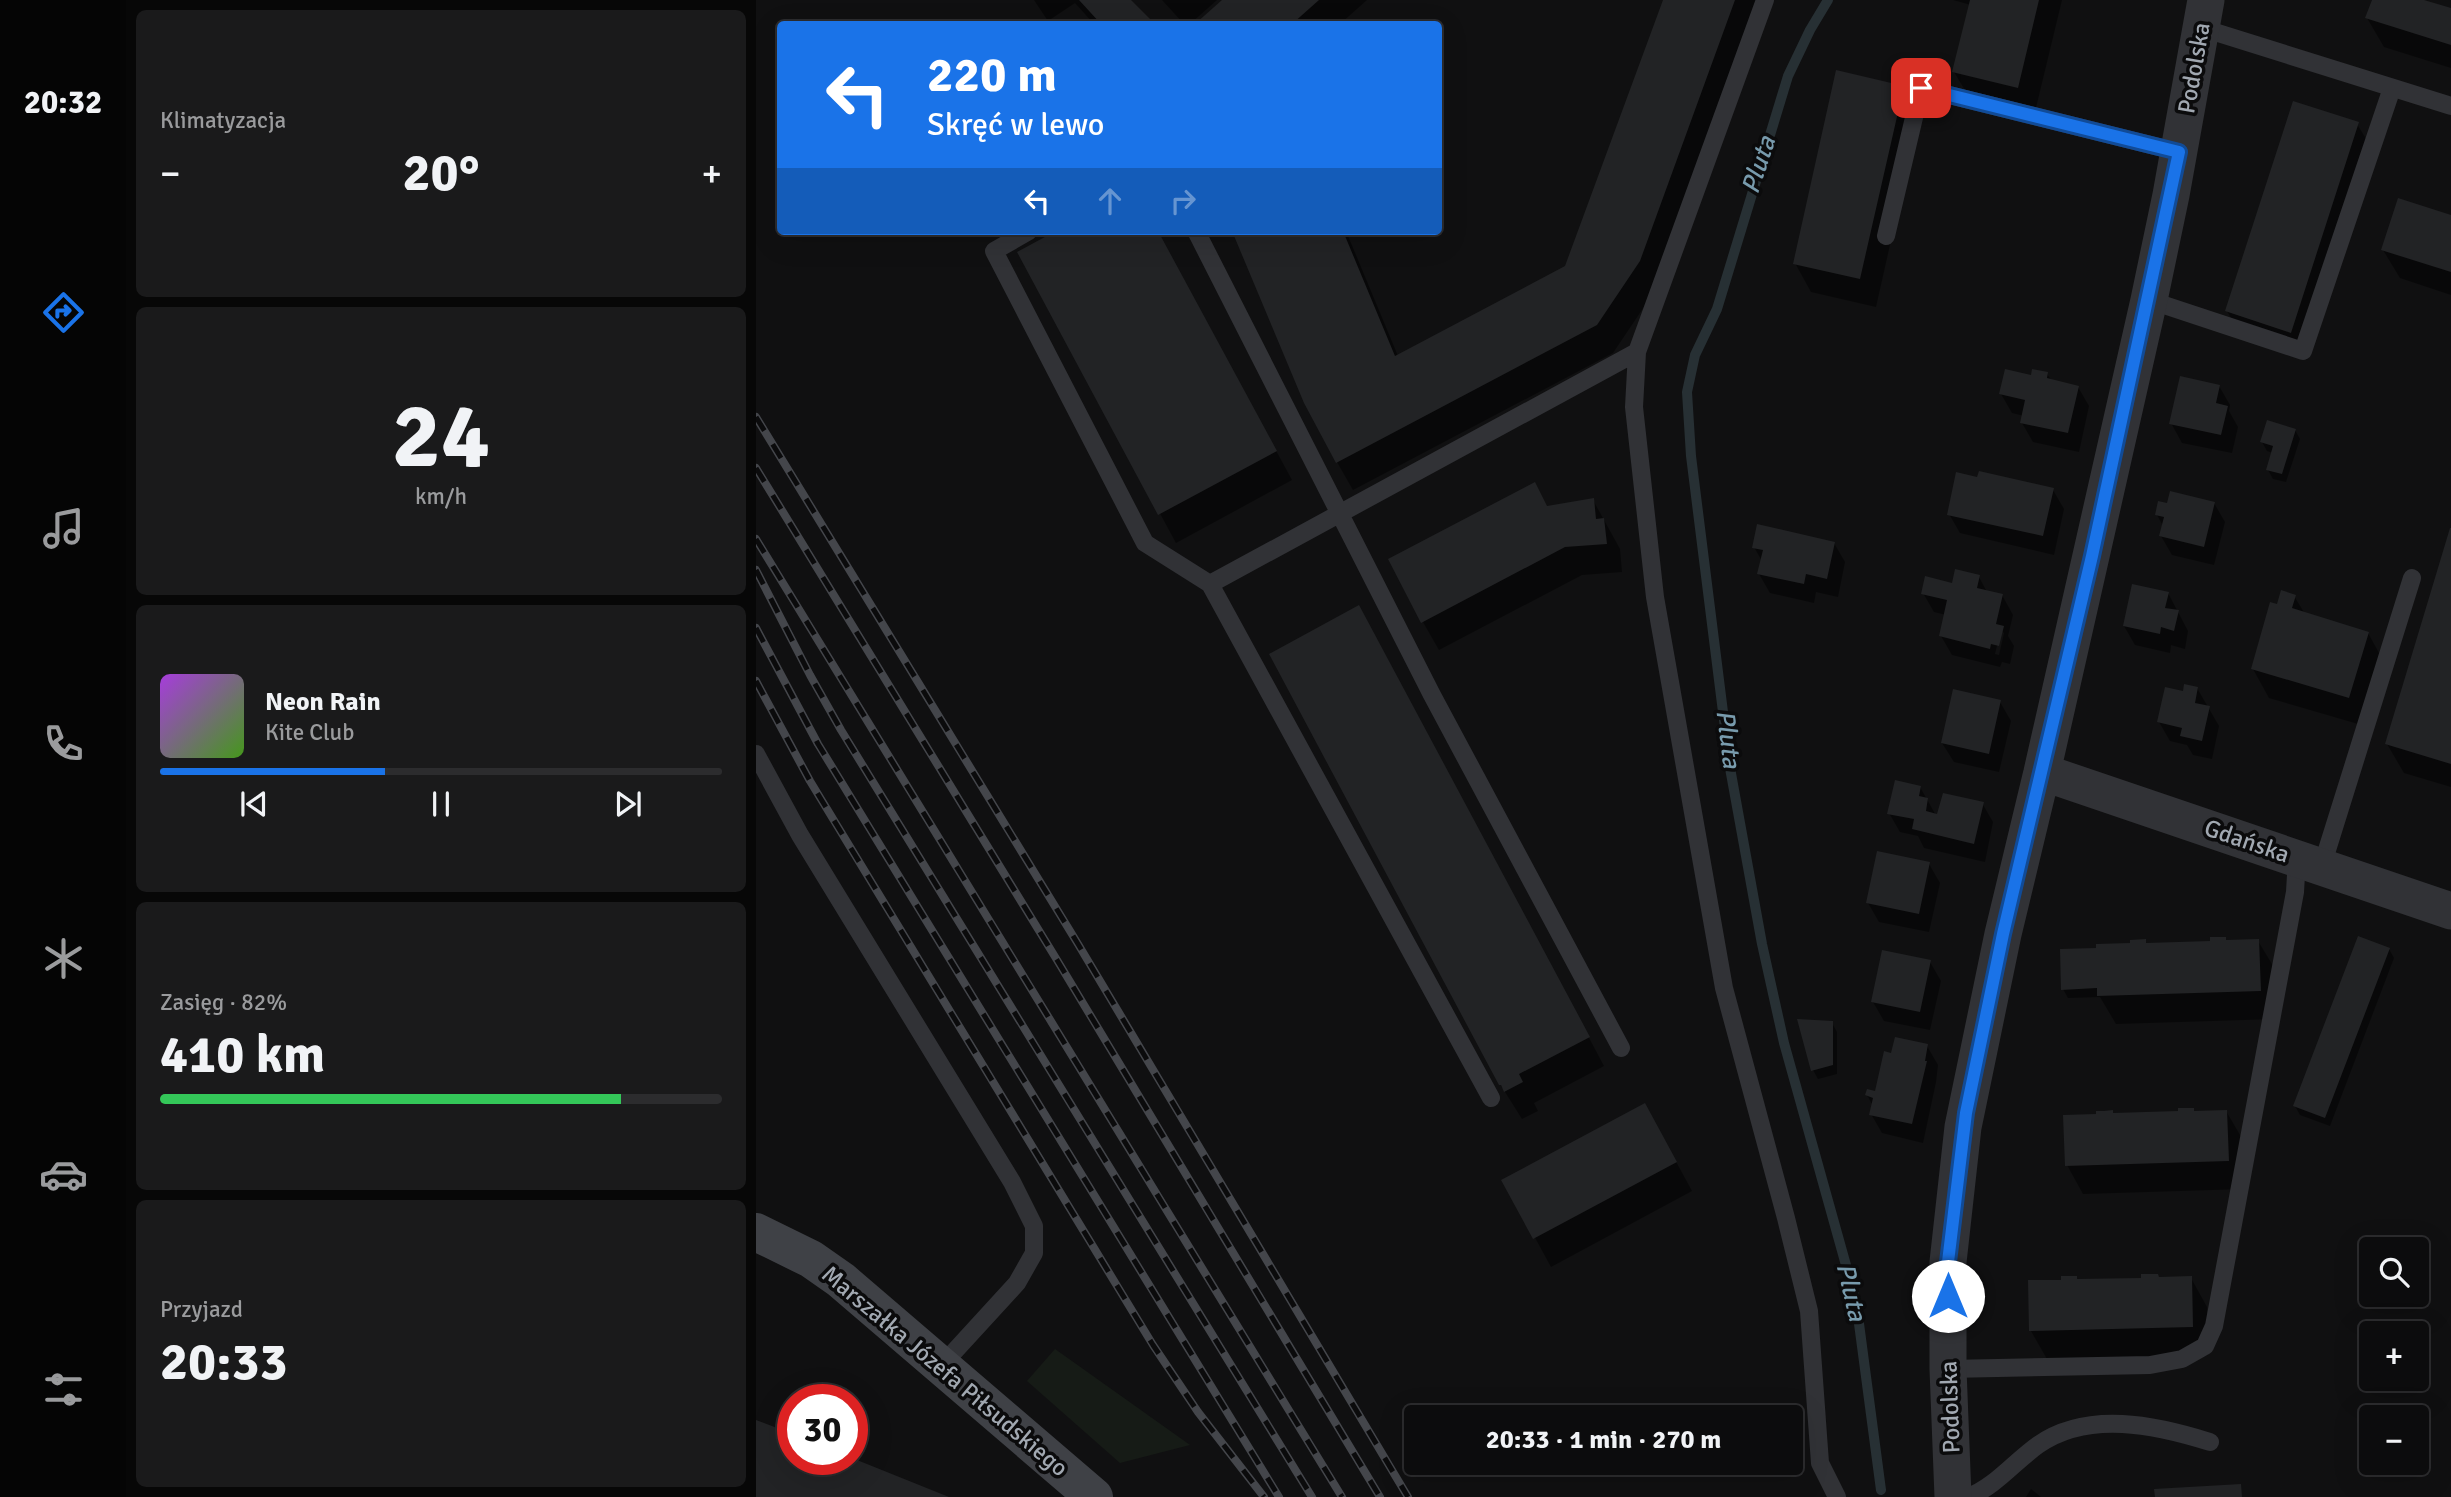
<!DOCTYPE html>
<html lang="pl">
<meta charset="utf-8">
<style>
:root{--surface:#0c0c0d;--page:#1a1a1b;--text:#f1f3f6;--muted:#9a9b9d;--line:#2c2c2e;--accent:#1a73e8}
body{margin:0;font-family:Signika,sans-serif;background:var(--page);color:var(--text);height:100vh;display:flex;flex-direction:column;font-size:26px;white-space:nowrap}
*{box-sizing:border-box;margin:0}
p{font-size:23px;color:var(--muted)}
.icon{flex:none;width:38px;height:38px;fill:none;stroke:currentColor;stroke-width:2;stroke-linecap:round;stroke-linejoin:round}
.map{position:relative;flex:1;overflow:hidden}
.sheet{display:flex;flex-direction:column;gap:10px;padding:10px;background:#070707;width:630px}
.sheet>*{flex:none}
.guide{position:absolute;left:21px;top:21px;width:665px;height:214px;border-radius:7px;box-shadow:0 7px 28px #0002,0 0 0 2px var(--line);background:#1a73e8;color:#fff;overflow:hidden}
.tools{position:absolute;left:1603px;top:1237px;display:grid;gap:14px}
.tools a{display:grid;place-items:center;width:70px;height:70px;border-radius:7px;background:var(--surface);box-shadow:0 7px 28px #0002,0 0 0 2px var(--line);font-size:35px}
.speed{position:absolute;left:21px;top:1384px;display:flex;gap:14px;font-size:35px;font-weight:700;text-align:center}
.speed>*{display:grid;place-content:center;width:91px;height:91px;border-radius:50%;background:var(--surface);box-shadow:0 7px 28px #0002,0 0 0 2px var(--line);line-height:1}
.speed .limit{border:10px solid #d22;background:#fff;color:#111}
.pin{position:absolute;display:grid;place-items:center;width:60px;height:60px;color:#fff;margin:-30px;border-radius:14px;box-shadow:0 4px 10px #0006}
.me{position:absolute;width:77px;margin:-38px;rotate:0deg;stroke-linejoin:round;filter:drop-shadow(0 0 5px #0008)}
.turn{display:flex;align-items:center;gap:24px;height:147px;padding:0 35px;font-size:32px}
.turn .icon{width:91px;height:91px;stroke-width:2.5}
.turn b{display:block;font-size:49px;line-height:60px}
.lanes{display:flex;align-items:center;height:66px;padding:0 35px;background:#0003;justify-content:center;gap:35px;direction:ltr}
.lanes .off{opacity:.35}
.big{font-size:52px;font-weight:700;line-height:1.1}
.sheet .card{flex:1;display:flex;flex-direction:column;justify-content:center;gap:10px;min-width:0;padding:0 24px;border-radius:10px;background:var(--page)}
.sheet .dial{align-items:center;gap:0}
.dial b{font-size:91px;line-height:1}
.song{display:flex;align-items:center;gap:21px}
.cover{width:84px;height:84px;border-radius:10px;background:linear-gradient(135deg,hsl(280 70% 55%),hsl(100 70% 35%))}
.played{height:7px;border-radius:4px;background:linear-gradient(90deg,var(--accent) 40%,var(--line) 40%)}
.keys{display:flex;justify-content:space-around;direction:ltr}
.heat{display:flex;justify-content:space-between;align-items:center;font-size:38px;direction:ltr}
.charge{height:10px;border-radius:5px;background:linear-gradient(90deg,#34c759 82%,var(--line) 0)}
.trip{position:absolute;left:648px;top:1405px;width:399px;height:70px;border-radius:7px;background:var(--surface);box-shadow:0 7px 28px #0002,0 0 0 2px var(--line);font-weight:700;line-height:70px;text-align:center}
main{display:flex;flex:1;min-height:0}
.tab-bar{display:flex;flex-direction:column;width:126px;justify-content:space-around;align-items:center;background:#050505;color:var(--muted)}
.tab-bar .icon{width:49px;height:49px}
.tab-bar .active{color:var(--accent)}
.tab-bar b{font-size:32px;color:var(--text)}
.map>svg:first-child{display:block}
.green{fill:#161b16}
.shadow{fill:#0007;fill-rule:evenodd}
.lines{fill:none;stroke-linecap:round;stroke-linejoin:round}
.stream{stroke:#273034;stroke-width:10}
.building{fill:#222325}
.lane{stroke:#313236;stroke-width:18}
.street{stroke:#313236;stroke-width:37}
.secondary{stroke:#3f4146;stroke-width:38}
.rail-casing{stroke:#44464b;stroke-width:8}
.rail{stroke:#0b0b0c;stroke-width:5;stroke-dasharray:16;stroke-linecap:butt}
.route-casing{stroke:#114b97;stroke-width:18}
.route{stroke:#1a73e8;stroke-width:12}
.labels{text-anchor:middle;dominant-baseline:central;stroke-width:7;stroke-linejoin:round;paint-order:stroke}
.street-label{font-size:24px;fill:#a1a8b1;stroke:#0b0b0c}
.water-label{font-size:26px;font-style:italic;fill:#789bad;stroke:#0b0b0c}
</style>
<main>
<nav class="tab-bar">
<b>20:32</b>
<svg class="icon active" aria-label="directions" viewBox="0 0 24 24"><path d="M12 3l9 9-9 9-9-9zM9 14v-3h6M13 9l2 2-2 2"/></svg>
<svg class="icon" aria-label="music" viewBox="0 0 24 24"><path d="M9 18V5l10-2v13"/><circle cx="6" cy="18" r="3"/><circle cx="16" cy="16" r="3"/></svg>
<svg class="icon" aria-label="phone" viewBox="0 0 24 24"><path d="M5 4h4l2 5-3 2q2 4 5 5l2-3 5 2v4C11 20 4 13 5 4z"/></svg>
<svg class="icon" aria-label="climate" viewBox="0 0 24 24"><path d="M12 3v18M4 7l16 10M4 17L20 7"/></svg>
<svg class="icon" aria-label="car" viewBox="0 0 24 24"><path d="M5 17H2v-5l4-1 3-4h7l3 4 3 1v5h-3M9 17h6M6 11h13"/><circle cx="7" cy="17" r="2"/><circle cx="17" cy="17" r="2"/></svg>
<svg class="icon" aria-label="filters" viewBox="0 0 24 24"><path d="M4 7h16M4 17h16"/><circle cx="9" cy="7" r="2"/><circle cx="15" cy="17" r="2"/></svg>
</nav>
<section class="sheet">
<div class="card"><p>Klimatyzacja</p>
<div class="heat"><a>−</a><b class="big">20°</b><a>+</a></div>
</div>
<div class="card dial"><b>24</b><p>km/h</p></div>
<div class="card">
<div class="song"><i class="cover"></i><div><b>Neon Rain</b><p>Kite Club</p></div></div>
<div class="played"></div>
<div class="keys"><svg class="icon" aria-label="previous" viewBox="0 0 24 24"><path d="M18 5L8 12l10 7zM5 5v14"/></svg><svg class="icon" aria-label="pause" viewBox="0 0 24 24"><path d="M8 5v14M16 5v14"/></svg><svg class="icon" aria-label="next" viewBox="0 0 24 24"><path d="M6 5l10 7-10 7zM19 5v14"/></svg></div>
</div>
<div class="card"><p>Zasięg · 82%</p><b class="big">410 km</b><div class="charge"></div></div>
<div class="card"><p>Przyjazd</p><b class="big">20:33</b></div>
</section>
<div class="map">
<svg width="1695" height="1497" viewBox="0 0 1695 1497">
<rect width="100%" height="100%" fill="#101011"/>
<path class="green" d="M299,1349L434,1445L364,1463L271,1381Z"/>
<path class="shadow" d="M278,0H373L397,24H338L319,3L292,21Z
M406,0H461L434,24H428Z
M469,0H611L584,24H442Z
M908,0H1005L900,289L857,353L597,490L581,462L478,231H590L642,356L810,267Z
M1197,0H1306L1278,116L1215,100L1198,72L1215,5Z
M1617,0H1662L1695,10V68L1628,47L1611,18Z
M1147,87L1163,116L1120,307L1055,292L1039,263Z
M1601,124L1618,152L1551,360L1487,339L1471,311Z
M1643,200L1695,217V295L1644,278L1627,250Z
M303,231H401L536,480L420,543L263,253Z
M1291,374L1296,381L1322,387L1333,406L1323,452L1277,442L1266,423L1268,416L1256,413L1245,394L1276,377Z
M1463,386L1474,405L1473,411L1482,427L1476,453L1426,443L1415,423Z
M1539,430L1544,439L1530,482L1517,479L1512,470L1517,453L1511,451L1506,442Z
M1297,490L1308,509L1298,555L1204,533L1193,514Z
M837,500L864,549L866,572L826,575L683,650L667,622L792,508Z
M1458,503L1469,522L1458,565L1416,555L1405,536L1407,526L1401,515Z
M1695,532V787L1648,773L1631,744Z
M1078,543L1089,562L1082,597L1060,592L1058,603L1014,593L1003,574L1006,561L998,547Z
M1223,577L1231,592L1246,595L1257,615L1252,636L1258,646L1254,664L1246,662L1244,667L1196,655L1185,636L1190,615L1178,612L1167,593ZM1245,630L1248,633L1243,655L1239,654Z
M1412,593L1432,631L1429,649L1415,645L1414,653L1379,645L1368,626Z
M1538,596L1549,614L1612,633L1628,662L1609,726L1513,698L1497,669L1522,606Z
M619,636L848,1066L778,1103L782,1111L766,1119L744,1084Z
M1441,688L1463,726L1456,759L1437,755L1431,745L1414,741L1403,722L1428,693Z
M1244,702L1255,721L1243,772L1198,762L1186,743Z
M1164,787L1182,819L1226,803L1237,822L1229,862L1168,848L1162,836L1144,832L1133,813Z
M1173,864L1184,883L1173,932L1123,922L1112,903Z
M1502,941L1519,969L1520,1019L1360,1024L1344,997L1312,998L1307,989L1342,949L1391,944Z
M1633,949L1638,958L1574,1126L1544,1115L1539,1106Z
M1174,962L1185,981L1174,1030L1128,1021L1117,1002Z
M1076,1023L1081,1032V1074L1062,1079L1057,1070Z
M1171,1046L1182,1065L1180,1082L1167,1143L1126,1133L1115,1114L1117,1106L1111,1095L1120,1093L1137,1055Z
M1470,1111L1487,1140L1489,1189L1327,1194L1311,1165L1438,1112Z
M905,1134L936,1191L795,1267L748,1181Z
M1435,1278L1451,1307L1452,1355L1291,1359L1275,1331L1307,1281Z
M1275,1489L1285,1497H1270Z"/>
<g class="lines">
<path class="stream" d="M1072,0L1054,30L1032,76L961,309L939,355L931,392L935,456L974,768L1006,944L1028,1043L1100,1301L1125,1490"/>
</g>
<path class="building" d="M323,0H375L399,24H345Z
M466,0H563L536,24H439Z
M907,0H979L884,261L841,325L580,463L548,403L476,231H587L639,356L809,266Z
M1214,0H1283L1262,88L1196,72Z
M1616,0H1668L1695,8V45L1609,18Z
M1080,70L1148,86L1104,279L1037,264Z
M1537,101L1603,122L1535,333L1469,311Z
M1642,198L1695,215V272L1625,250Z
M300,231H402L521,451L402,515L261,252Z
M1249,369L1275,375L1276,369L1292,372L1291,378L1323,386L1312,433L1264,423L1269,400L1243,394Z
M1424,376L1464,385L1460,403L1472,406L1465,435L1413,424Z
M1511,420L1540,429L1526,474L1510,470L1517,446L1504,442Z
M1223,471L1298,488L1287,536L1191,515L1200,472L1221,477Z
M779,482L791,506L838,498L840,519L848,518L851,544L809,547L665,623L632,559Z
M1414,491L1459,502L1448,547L1403,536L1408,517L1399,515L1402,501L1411,503Z
M1001,524L1079,542L1071,579L1050,574L1048,584L1001,574L1007,550L996,548Z
M1694,528H1695V764L1629,744Z
M1199,569L1224,575L1221,588L1247,594L1240,624L1248,626L1243,646L1235,644L1234,649L1183,636L1191,600L1165,594L1169,576L1196,583Z
M1376,584L1413,592L1409,608L1423,610L1418,631L1405,627L1404,634L1367,626Z
M1525,590L1540,595L1536,608L1613,632L1593,698L1495,669L1514,602L1521,604Z
M603,605L834,1037L763,1074L767,1082L748,1092L745,1085H743L513,654Z
M1428,684L1442,687L1439,703L1454,706L1446,741L1424,736L1426,728L1401,722L1409,687L1427,691Z
M1197,689L1245,700L1233,754L1185,743Z
M1139,780L1165,786L1163,796L1172,798L1170,811L1181,814L1187,793L1228,802L1218,844L1156,829L1158,819L1131,814Z
M1121,851L1174,862L1163,914L1110,903Z
M1602,936L1634,948L1569,1118L1537,1106Z
M1454,937H1470V940L1503,939L1505,991L1341,996V988L1305,990L1304,949L1340,948V944L1374,943V940L1390,939V943L1454,941Z
M1126,950L1175,960L1164,1012L1115,1002Z
M1041,1019L1077,1021V1065L1055,1071Z
M1139,1037L1172,1044L1169,1061H1171L1156,1124L1113,1115L1117,1098L1109,1095L1111,1089L1119,1091L1128,1051L1135,1053Z
M889,1103L921,1162L777,1239L745,1180Z
M1422,1108H1438V1111L1471,1110L1473,1161L1309,1166L1307,1115L1340,1114V1111H1348L1357,1110V1113L1422,1111Z
M1385,1274H1402L1403,1277L1436,1276L1437,1327L1273,1331L1272,1280H1305V1276H1321V1279L1385,1278Z
M0,1420L37,1434V1460L96,1458L193,1497H0Z
M1485,1484L1486,1497H1399L1398,1489Z"/>
<g class="lines">
<path class="lane" d="M1009,0L881,352L878,407L899,597L968,988L1030,1218L1053,1311L1064,1463L1081,1497
M1446,28L1695,106
M273,231L238,251L389,543L454,584L881,352
M440,231L676,695L865,1048
M1130,236L1165,88L1423,152
M1393,300L1547,351L1636,88
M454,584L735,1098
M0,754L44,835L256,1182L278,1226V1253L261,1283L185,1366
M1566,866L1656,578
M1192,1369L1394,1365L1426,1359L1449,1346L1458,1326L1539,892L1541,858
M1212,1497C1239,1487 1258,1462 1282,1445C1332,1410 1400,1425 1454,1442"/>
<path class="street" d="M1286,772L1695,911
M1197,1497L1192,1369V1262L1207,1127L1247,934L1286,772L1393,300L1415,195L1450,0"/>
<path class="secondary" d="M0,1232L55,1259L85,1280L338,1497"/>
<g class="rail-casing">
<path id="rail" d="M0,417L322,944L652,1497
M0,468L301,960L624,1497
M0,539L586,1497
M0,570L54,675L85,730L556,1497
M0,628L62,744L523,1497
M0,681L54,781L397,1345L442,1412L508,1497"/>
</g>
<use href="#rail" class="rail"/>
</g>
<g class="lines">
<g class="route-casing">
<path id="route" d="M1165,88L1423,152L1336,556L1247,934L1210,1113L1192,1262V1296"/>
</g>
<use href="#route" class="route"/>
</g>
<g class="labels">
<g class="street-label">
<text transform="translate(1438 68) rotate(-80)">Podolska</text>
<text transform="translate(1491 841) rotate(19)">Gdańska</text>
<text transform="translate(189 1371) rotate(40)">Marszałka Józefa Piłsudskiego</text>
<text transform="translate(1194 1407) rotate(-92)">Podolska</text>
</g>
<g class="water-label">
<text transform="translate(1003 165) rotate(-72)">Pluta</text>
<text transform="translate(972 739) rotate(83)">Pluta</text>
<text transform="translate(1095 1292) rotate(77)">Pluta</text>
</g>
</g>
</svg>
<div class="tools">
<a><svg class="icon" aria-label="search" viewBox="0 0 24 24"><circle cx="10" cy="10" r="6"/><path d="M15 15l6 6"/></svg></a>
<a>+</a>
<a>−</a>
</div>
<div class="speed"><div class="limit">30</div></div>
<div class="pin" style="left:1165px;top:88px;background:#d93025"><svg class="icon" aria-label="arrive" viewBox="0 0 24 24"><path d="M6 21V4h12l-3 4 3 4H6"/></svg></div>
<svg class="me" style="left:1192px;top:1296px" viewBox="-20 -20 40 40"><circle r="19" fill="#fff"/><path d="M0-13L10 11 0 6-10 11z" fill="#1a73e8"/></svg>
<div class="trip">20:33 · 1 min · 270 m</div>
<div class="guide">
<div class="turn"><svg class="icon" aria-label="left" viewBox="0 0 24 24"><path d="M17 20v-9H6M10 6l-5 5 5 5"/></svg><div><b>220 m</b>Skręć w lewo</div></div>
<div class="lanes"><svg class="icon" aria-label="left" viewBox="0 0 24 24"><path d="M17 20v-9H6M10 6l-5 5 5 5"/></svg><svg class="icon off" aria-label="ahead" viewBox="0 0 24 24"><path d="M12 20V5M6 11l6-6 6 6"/></svg><svg class="icon off" aria-label="right" viewBox="0 0 24 24"><path d="M7 20v-9h11M14 6l5 5-5 5"/></svg></div>
</div>
</div>
</main>
